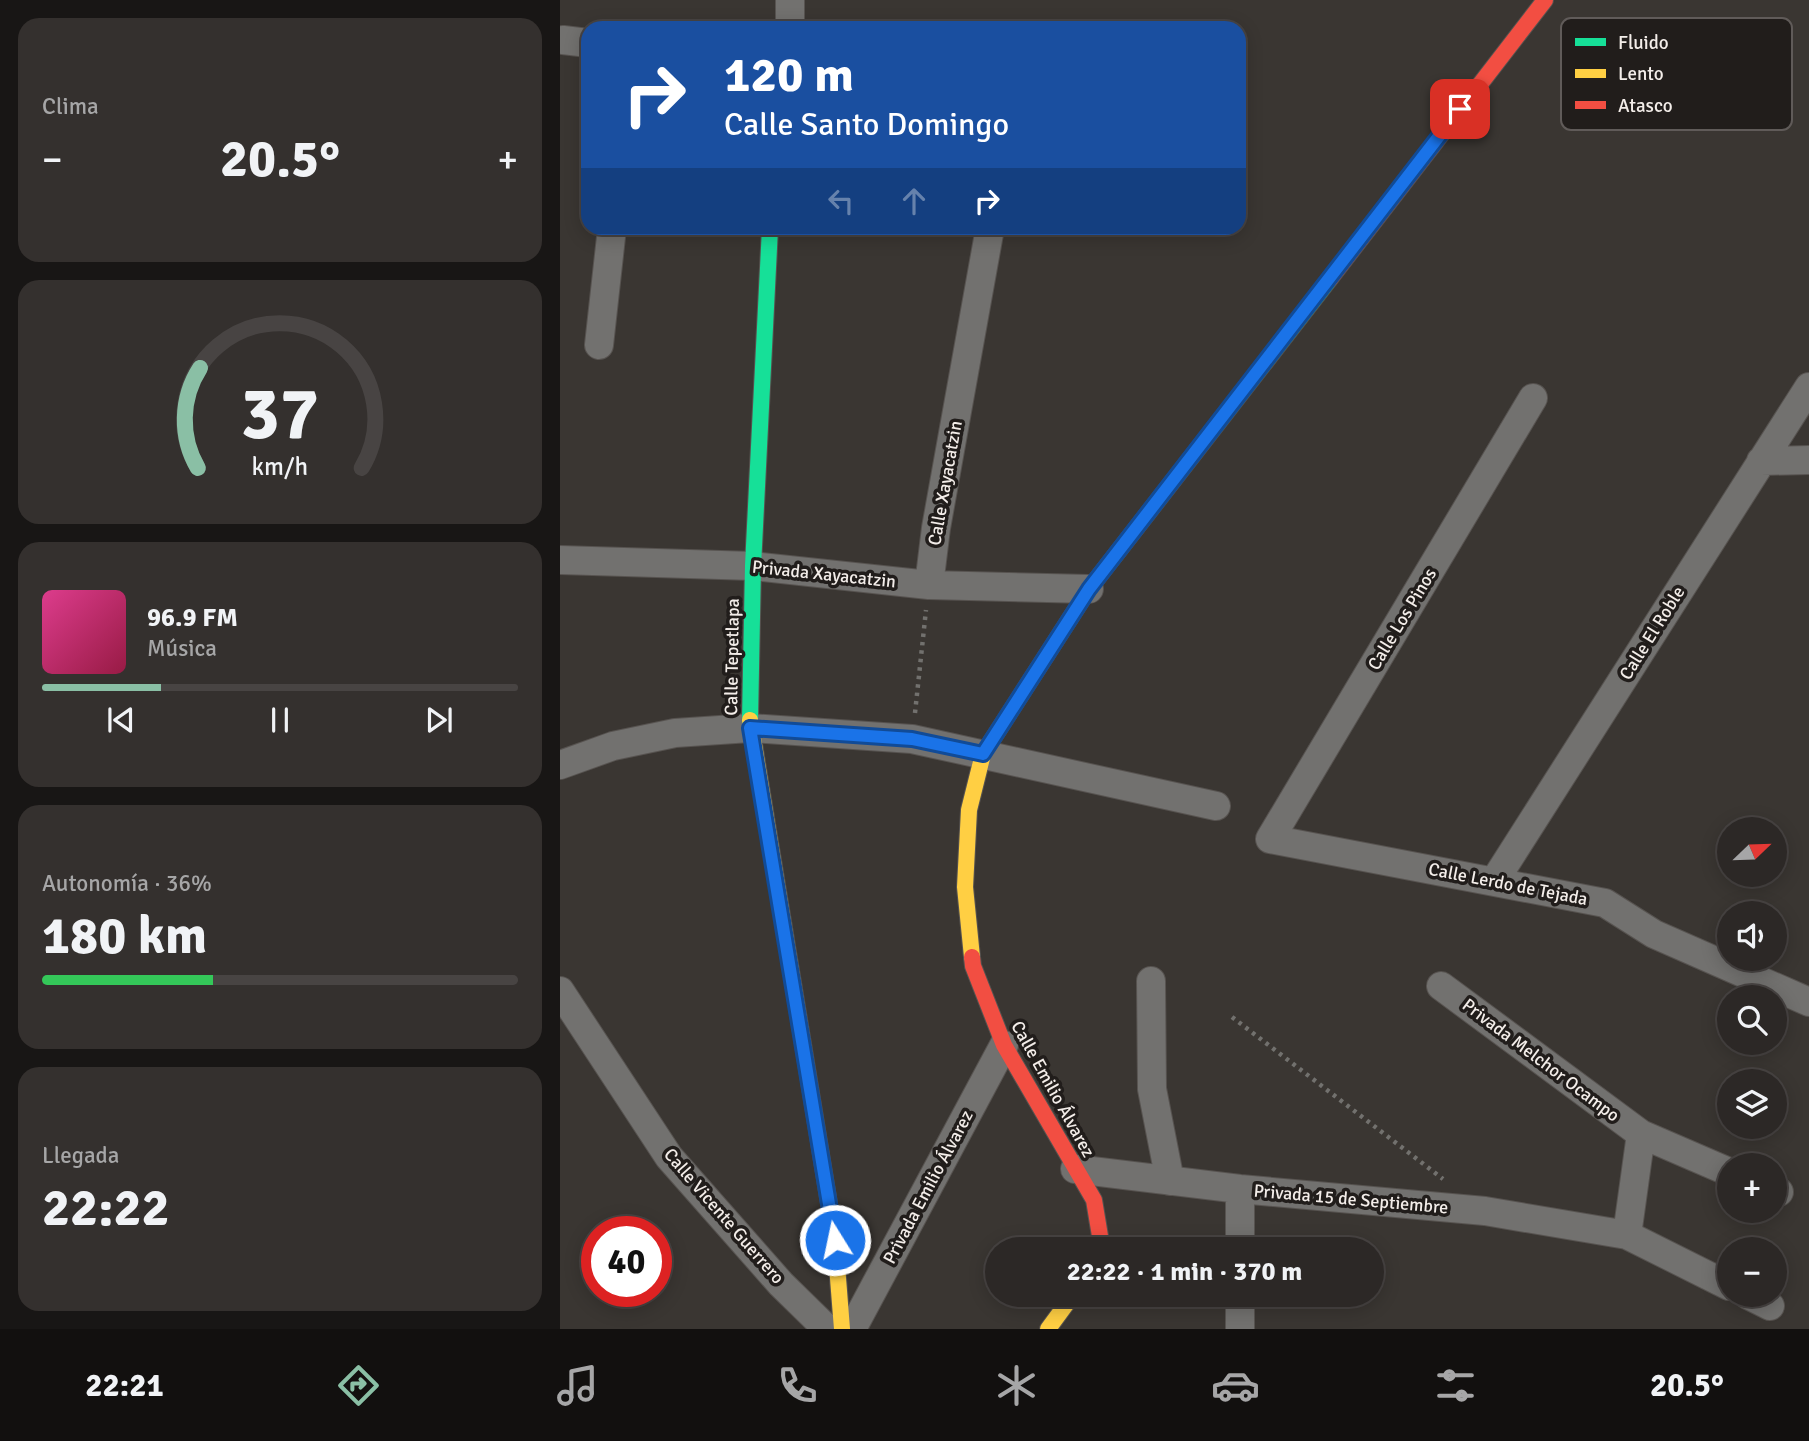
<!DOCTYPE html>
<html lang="es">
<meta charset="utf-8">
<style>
:root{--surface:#2c2826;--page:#34302e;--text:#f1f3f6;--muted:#a6a6a7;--line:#484443;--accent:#8abfa5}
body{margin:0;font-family:Signika,sans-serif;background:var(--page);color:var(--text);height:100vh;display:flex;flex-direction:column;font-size:26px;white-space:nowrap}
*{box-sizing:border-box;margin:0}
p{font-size:23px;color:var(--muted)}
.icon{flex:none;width:38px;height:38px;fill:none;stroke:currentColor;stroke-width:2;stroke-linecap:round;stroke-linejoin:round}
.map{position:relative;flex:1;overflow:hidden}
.side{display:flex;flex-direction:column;gap:18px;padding:18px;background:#181615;width:560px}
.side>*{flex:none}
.banner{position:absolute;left:21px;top:21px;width:665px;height:214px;border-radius:21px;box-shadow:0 4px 18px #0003,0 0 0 2px var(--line);background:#1a4fa0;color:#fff;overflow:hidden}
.needle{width:46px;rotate:67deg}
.fabs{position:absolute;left:1157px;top:817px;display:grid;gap:14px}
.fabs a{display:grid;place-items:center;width:70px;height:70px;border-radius:50%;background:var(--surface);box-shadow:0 4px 18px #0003,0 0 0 2px var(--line);font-size:35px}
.speed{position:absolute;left:21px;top:1216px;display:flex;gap:14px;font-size:35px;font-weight:700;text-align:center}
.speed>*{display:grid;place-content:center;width:91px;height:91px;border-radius:50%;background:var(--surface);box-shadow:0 4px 18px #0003,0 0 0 2px var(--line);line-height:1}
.speed .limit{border:10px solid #d22;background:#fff;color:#111}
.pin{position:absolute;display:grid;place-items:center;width:60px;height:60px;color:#fff;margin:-30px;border-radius:14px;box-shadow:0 4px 10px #0006}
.me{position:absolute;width:77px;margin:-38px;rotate:350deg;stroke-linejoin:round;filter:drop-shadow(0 0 5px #0008)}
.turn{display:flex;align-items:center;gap:24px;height:147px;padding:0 28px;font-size:32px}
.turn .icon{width:91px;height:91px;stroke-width:2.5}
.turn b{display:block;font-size:49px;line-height:60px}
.lanes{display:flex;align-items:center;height:66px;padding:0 28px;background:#0003;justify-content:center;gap:35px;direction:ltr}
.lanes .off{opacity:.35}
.big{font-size:52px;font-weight:700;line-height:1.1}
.side .widget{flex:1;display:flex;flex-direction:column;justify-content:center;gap:10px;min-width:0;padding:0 24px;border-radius:21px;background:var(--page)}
.side .dial{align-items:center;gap:0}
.dial svg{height:182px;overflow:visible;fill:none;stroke:var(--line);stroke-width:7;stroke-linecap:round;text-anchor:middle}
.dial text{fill:var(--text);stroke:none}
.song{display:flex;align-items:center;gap:21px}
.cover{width:84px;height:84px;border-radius:10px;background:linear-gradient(135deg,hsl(330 70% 55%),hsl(340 70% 35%))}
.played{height:7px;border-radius:4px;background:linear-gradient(90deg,var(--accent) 25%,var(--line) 25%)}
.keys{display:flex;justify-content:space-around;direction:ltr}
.heat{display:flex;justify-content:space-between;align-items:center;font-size:38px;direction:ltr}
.charge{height:10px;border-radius:5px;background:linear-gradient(90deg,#34c759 36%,var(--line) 0)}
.trip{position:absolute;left:425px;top:1237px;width:399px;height:70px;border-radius:35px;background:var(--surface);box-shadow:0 4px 18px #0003,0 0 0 2px var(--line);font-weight:700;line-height:70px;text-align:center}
.tabs{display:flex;height:112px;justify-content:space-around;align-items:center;background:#12100f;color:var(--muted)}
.tabs .icon{width:49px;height:49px}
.tabs .active{color:var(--accent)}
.tabs b{font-size:32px;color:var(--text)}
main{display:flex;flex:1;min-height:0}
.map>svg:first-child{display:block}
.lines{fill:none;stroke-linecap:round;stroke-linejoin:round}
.street-casing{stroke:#575350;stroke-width:30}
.fast-casing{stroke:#575350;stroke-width:18}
.slow-casing{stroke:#575350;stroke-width:18}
.jam-casing{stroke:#575350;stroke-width:18}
.path{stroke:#72716e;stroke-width:4.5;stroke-dasharray:3.5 5;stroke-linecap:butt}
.street{stroke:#72716f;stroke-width:28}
.fast{stroke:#16e098;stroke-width:16}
.slow{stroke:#ffcf43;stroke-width:16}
.jam{stroke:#f24e42;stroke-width:16}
.route-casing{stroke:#114b97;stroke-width:18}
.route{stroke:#1a73e8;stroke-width:12}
.labels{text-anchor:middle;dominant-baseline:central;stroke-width:7;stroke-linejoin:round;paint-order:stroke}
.street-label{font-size:18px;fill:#f3ede9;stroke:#211d1b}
.key{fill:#211d1b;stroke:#605b59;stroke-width:2}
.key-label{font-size:19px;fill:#f3ede9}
</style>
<main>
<section class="side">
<div class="widget"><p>Clima</p>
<div class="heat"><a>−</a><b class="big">20.5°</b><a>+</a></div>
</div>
<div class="widget dial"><svg viewBox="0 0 100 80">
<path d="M14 69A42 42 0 1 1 86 69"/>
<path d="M14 69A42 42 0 0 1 15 25" stroke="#8abfa5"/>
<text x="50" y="56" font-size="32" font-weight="700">37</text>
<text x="50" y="72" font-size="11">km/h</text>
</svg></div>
<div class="widget">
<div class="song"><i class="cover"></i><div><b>96.9 FM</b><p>Música</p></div></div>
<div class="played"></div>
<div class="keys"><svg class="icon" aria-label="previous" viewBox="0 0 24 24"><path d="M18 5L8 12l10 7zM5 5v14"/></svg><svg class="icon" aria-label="pause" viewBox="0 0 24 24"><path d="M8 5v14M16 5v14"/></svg><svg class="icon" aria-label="next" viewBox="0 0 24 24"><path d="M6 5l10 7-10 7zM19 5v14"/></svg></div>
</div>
<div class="widget"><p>Autonomía · 36%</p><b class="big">180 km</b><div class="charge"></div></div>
<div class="widget"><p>Llegada</p><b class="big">22:22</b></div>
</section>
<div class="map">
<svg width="1249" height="1329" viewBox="0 0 1249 1329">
<rect width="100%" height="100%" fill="#3a3632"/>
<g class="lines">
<g class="street-casing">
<path id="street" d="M230,28V0
M3,40L28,43
M39,345L52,228
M973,398L710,839L1045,903L1094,934L1249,1002
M1201,461L1249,460
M0,560L193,566L369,585L529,589
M369,585L376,528L430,228
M0,765L53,746L115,733L190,728L352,739L656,806
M935,880L1249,387
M591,981L592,1089L610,1181
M881,986L1081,1134L1169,1172
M0,991L109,1157L221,1284L267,1329
M515,1169L680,1189L925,1211L1067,1235L1169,1286
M1214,1190L1219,1192
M1067,1235L1081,1134
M680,1250V1189
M1188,1295L1210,1306
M292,1329L444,1045
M680,1329V1295"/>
</g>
<g class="fast-casing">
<path id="fast" d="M486,656L529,589L769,280
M190,720L193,566L210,228"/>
</g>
<g class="slow-casing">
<path id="slow" d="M190,720L275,1240L282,1329
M412,957L405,887L409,810L423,754L486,656
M488,1329L513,1295"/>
</g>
<g class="jam-casing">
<path id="jam" d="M769,280L985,0
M412,957L413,966L444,1045L534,1200L540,1236L536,1250"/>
</g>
<path class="path" d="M355,713L366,610
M672,1017L883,1179"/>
<use href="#street" class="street"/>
<use href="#fast" class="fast"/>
<use href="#slow" class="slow"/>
<use href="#jam" class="jam"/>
</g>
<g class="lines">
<g class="route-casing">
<path id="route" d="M275,1240L190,728L352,739L423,754L529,589L900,109"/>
</g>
<use href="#route" class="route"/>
</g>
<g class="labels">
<g class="street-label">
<text transform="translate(385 483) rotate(-80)">Calle Xayacatzin</text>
<text transform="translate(264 574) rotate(6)">Privada Xayacatzin</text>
<text transform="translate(842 619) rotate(-59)">Calle Los Pinos</text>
<text transform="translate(1092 633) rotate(-58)">Calle El Roble</text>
<text transform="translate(172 657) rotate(-89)">Calle Tepetlapa</text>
<text transform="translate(948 884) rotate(11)">Calle Lerdo de Tejada</text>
<text transform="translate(981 1060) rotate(37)">Privada Melchor Ocampo</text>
<text transform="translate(493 1089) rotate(61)">Calle Emilio Álvarez</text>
<text transform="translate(368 1187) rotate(-62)">Privada Emilio Álvarez</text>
<text transform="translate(791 1199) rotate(5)">Privada 15 de Septiembre</text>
<text transform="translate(164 1216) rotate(49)">Calle Vicente Guerrero</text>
</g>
</g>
<rect x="1001" y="18" width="231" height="112" rx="10" class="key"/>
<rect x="1015" y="38" width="31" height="8" fill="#16e098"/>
<rect x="1015" y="69" width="31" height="9" fill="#ffcf43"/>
<rect x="1015" y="101" width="31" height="8" fill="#f24e42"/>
<g class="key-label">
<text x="1058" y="49">Fluido</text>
<text x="1058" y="80">Lento</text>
<text x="1058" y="112">Atasco</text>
</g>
</svg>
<div class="fabs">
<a><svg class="needle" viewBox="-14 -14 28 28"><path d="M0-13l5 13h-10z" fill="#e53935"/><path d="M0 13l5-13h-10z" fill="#a6a6a7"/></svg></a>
<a><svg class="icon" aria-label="sound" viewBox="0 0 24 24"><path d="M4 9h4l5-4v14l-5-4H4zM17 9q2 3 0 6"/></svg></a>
<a><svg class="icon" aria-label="search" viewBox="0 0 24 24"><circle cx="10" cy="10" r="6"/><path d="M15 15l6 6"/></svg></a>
<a><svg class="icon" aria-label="layers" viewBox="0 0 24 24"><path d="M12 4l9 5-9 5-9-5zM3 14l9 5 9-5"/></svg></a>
<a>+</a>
<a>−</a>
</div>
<div class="speed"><div class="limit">40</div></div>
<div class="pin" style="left:900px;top:109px;background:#d93025"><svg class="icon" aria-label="arrive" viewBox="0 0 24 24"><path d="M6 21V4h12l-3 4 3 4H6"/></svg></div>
<svg class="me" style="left:275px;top:1240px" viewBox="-20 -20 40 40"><circle r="17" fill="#1a73e8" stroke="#fff" stroke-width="3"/><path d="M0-11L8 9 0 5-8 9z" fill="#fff"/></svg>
<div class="trip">22:22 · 1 min · 370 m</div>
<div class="banner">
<div class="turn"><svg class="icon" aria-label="right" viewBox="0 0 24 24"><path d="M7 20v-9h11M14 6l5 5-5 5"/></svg><div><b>120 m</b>Calle Santo Domingo</div></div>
<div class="lanes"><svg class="icon off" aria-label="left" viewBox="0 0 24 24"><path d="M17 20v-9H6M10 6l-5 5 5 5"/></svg><svg class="icon off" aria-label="ahead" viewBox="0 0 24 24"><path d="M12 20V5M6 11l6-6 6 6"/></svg><svg class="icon" aria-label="right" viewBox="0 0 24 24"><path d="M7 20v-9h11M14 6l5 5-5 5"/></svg></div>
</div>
</div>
</main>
<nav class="tabs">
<b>22:21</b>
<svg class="icon active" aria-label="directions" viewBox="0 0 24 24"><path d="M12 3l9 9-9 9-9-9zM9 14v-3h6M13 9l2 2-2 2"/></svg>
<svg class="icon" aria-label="music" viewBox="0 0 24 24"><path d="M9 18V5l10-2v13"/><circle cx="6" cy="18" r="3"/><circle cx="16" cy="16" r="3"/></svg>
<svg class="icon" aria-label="phone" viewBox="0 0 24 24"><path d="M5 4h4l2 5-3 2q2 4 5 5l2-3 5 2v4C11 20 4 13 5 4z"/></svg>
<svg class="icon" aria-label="climate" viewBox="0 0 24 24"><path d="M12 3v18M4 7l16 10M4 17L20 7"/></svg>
<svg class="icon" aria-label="car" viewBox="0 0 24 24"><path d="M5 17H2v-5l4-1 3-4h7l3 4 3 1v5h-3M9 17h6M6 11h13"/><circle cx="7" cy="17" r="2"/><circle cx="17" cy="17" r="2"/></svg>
<svg class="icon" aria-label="filters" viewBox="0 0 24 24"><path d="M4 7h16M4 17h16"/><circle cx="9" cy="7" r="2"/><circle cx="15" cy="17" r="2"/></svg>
<b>20.5°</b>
</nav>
